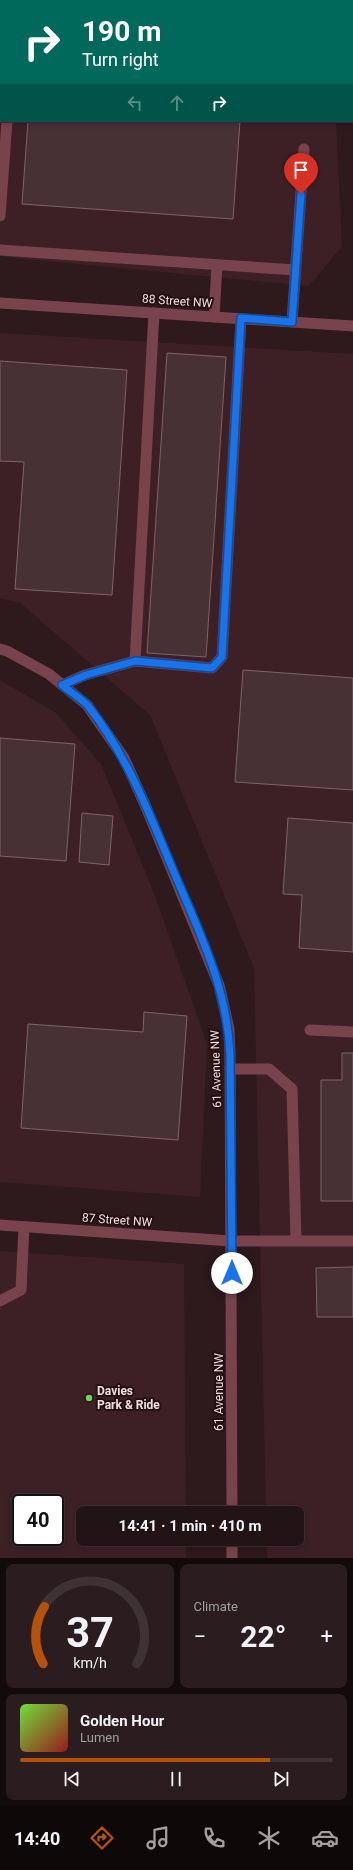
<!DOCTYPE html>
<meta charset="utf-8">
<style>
:root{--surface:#221316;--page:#2a1c1f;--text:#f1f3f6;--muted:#a29ea1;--line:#3f3235;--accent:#b45309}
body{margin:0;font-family:Roboto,sans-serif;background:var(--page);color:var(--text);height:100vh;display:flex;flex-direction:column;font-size:15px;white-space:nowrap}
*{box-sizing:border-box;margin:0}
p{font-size:13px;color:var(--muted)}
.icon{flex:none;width:22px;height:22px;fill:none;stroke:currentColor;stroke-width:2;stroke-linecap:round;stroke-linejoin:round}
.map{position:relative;height:1558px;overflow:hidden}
.side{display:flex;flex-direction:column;gap:6px;padding:6px;background:#130a0c;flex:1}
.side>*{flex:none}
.top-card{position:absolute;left:0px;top:0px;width:353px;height:122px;box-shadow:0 2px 6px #0003,0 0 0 1px var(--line);background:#00695c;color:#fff;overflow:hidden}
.speed{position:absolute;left:12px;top:1494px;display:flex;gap:8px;font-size:20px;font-weight:700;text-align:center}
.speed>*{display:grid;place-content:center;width:52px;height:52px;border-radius:50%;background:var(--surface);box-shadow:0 2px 6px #0003,0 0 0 1px var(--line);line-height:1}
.speed .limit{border:2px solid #111;border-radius:6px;background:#fff;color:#111}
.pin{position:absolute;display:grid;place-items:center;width:34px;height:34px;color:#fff;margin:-41px -17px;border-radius:50% 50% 50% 0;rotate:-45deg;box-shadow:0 0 4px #0007}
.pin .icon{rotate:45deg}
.me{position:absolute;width:44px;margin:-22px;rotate:0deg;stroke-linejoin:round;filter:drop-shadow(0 0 3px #0008)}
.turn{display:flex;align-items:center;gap:14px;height:84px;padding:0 16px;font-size:18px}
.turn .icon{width:52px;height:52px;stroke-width:2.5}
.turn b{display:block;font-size:28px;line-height:34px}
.lanes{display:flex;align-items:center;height:38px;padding:0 16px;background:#0003;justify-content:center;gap:20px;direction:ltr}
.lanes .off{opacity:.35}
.big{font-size:30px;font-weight:700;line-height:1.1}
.side .widget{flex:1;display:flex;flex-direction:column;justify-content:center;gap:6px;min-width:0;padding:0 14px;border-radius:8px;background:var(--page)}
.side .dial{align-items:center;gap:0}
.dial svg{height:104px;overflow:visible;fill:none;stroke:var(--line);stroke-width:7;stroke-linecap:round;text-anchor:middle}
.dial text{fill:var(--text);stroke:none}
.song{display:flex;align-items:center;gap:12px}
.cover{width:48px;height:48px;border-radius:6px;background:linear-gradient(135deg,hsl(100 70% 55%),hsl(0 70% 35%))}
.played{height:4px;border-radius:2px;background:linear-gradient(90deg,var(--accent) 80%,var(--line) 80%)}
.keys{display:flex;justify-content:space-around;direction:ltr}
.heat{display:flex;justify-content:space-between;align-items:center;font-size:22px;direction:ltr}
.side .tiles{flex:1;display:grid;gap:6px;grid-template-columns:1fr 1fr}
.widget:last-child{grid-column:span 2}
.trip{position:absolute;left:76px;top:1506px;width:228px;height:40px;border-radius:8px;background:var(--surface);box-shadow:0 2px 6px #0003,0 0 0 1px var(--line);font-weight:700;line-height:40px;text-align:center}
.dock{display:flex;height:64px;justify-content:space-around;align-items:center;background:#0e0809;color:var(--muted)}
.dock .icon{width:28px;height:28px}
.dock .active{color:var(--accent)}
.dock b{font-size:18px;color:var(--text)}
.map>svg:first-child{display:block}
.built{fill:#3c2025;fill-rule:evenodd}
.building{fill:#483135;stroke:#7e6468}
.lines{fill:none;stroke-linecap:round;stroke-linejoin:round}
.service{stroke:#78434d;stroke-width:11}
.minor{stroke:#78434d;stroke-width:11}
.tertiary{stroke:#78434d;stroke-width:11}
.route-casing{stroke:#114b97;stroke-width:10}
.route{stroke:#1a73e8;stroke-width:7}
.poi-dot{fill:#69d464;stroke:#241014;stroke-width:1.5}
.labels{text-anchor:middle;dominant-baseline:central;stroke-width:4;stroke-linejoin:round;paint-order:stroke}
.street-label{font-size:12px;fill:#eedee0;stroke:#241014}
.poi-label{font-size:12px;font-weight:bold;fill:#eedee0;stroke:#241014;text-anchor:start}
</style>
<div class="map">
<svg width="353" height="1558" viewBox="0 0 353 1558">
<rect width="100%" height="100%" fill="#2e191d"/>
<path class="built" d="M0,0H331L1,1V121H336L342,246L309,286L4,257L0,253Z
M0,333L353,354V1558H267L266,1539H297V1513H266L254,968L150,715L20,603L0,598Z
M0,680L56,713L101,764L154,893L207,1044L200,1197L0,1182Z
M0,1251L184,1264L186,1513H83V1539H186V1558H0ZM21,1503H55V1537H21Z"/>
<path class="building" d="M24,0H218L232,1H23Z
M240,0H290L240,1Z
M28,121H240L233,219L22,204Z
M167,353L226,357L206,657L147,653Z
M0,361L127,370L112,595L15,589L24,462L0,461Z
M243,670L353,678V790L235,782Z
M0,738L75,744L66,861L0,856Z
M82,813L113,816L109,865L79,862Z
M288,818L353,823V952L299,948L302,895L283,894Z
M144,1012L187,1016L178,1140L21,1128L28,1024L143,1032Z
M342,1053H353V1201H321V1080H342Z
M353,1267V1317H317L316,1268Z"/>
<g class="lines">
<path class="service" d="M296,0V1
M15,1V0
M0,40H1
M0,216L7,121
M0,250L296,270
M214,317L217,265
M292,322L304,149
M135,661L212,668L222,657L241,319
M62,685L85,675L135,661L154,313
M310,1030L353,1032
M230,1069H269L292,1089L296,1241
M231,1241H353
M0,1301L21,1290L24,1227"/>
<path class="minor" d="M0,303L353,326
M0,1225L231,1241"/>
<path class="tertiary" d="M0,649L7,651L49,674L87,705L124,758L146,807L219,985L229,1029L230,1054L232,1513
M232,1539V1558"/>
</g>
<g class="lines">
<g class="route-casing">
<path id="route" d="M232,1273L230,1054C227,986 199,932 173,870C149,813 127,755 88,706C81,698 70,692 62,685L86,675L135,661L212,668L222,657L241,318L292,322L301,194"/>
</g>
<use href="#route" class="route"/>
</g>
<circle class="poi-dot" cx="89" cy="1398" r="4"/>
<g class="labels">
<g class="street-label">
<text transform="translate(177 301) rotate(4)">88 Street NW</text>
<text transform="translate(216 1069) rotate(-92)">61 Avenue NW</text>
<text transform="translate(117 1220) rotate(4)">87 Street NW</text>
<text transform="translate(219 1392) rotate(-90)">61 Avenue NW</text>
</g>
<g class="poi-label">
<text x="97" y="1391">Davies<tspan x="97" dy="14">Park &amp; Ride</tspan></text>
</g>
</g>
</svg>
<div class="speed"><div class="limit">40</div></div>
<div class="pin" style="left:301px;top:194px;background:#d93025"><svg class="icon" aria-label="arrive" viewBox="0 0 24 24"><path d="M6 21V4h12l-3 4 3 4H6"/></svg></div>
<svg class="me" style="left:232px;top:1273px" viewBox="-20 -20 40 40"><circle r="19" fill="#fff"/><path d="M0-13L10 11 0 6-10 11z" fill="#1a73e8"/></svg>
<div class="trip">14:41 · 1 min · 410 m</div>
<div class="top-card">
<div class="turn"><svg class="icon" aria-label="right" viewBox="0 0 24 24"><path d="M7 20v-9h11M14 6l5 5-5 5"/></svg><div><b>190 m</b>Turn right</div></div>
<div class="lanes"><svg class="icon off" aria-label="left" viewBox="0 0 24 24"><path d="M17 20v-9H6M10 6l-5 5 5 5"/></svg><svg class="icon off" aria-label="ahead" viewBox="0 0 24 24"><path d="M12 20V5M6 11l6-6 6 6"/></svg><svg class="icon" aria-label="right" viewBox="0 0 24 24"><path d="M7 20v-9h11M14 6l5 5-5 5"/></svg></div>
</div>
</div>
<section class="side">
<div class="tiles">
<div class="widget dial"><svg viewBox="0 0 100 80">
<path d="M14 69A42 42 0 1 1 86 69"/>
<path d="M14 69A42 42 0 0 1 15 25" stroke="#b45309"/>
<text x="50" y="56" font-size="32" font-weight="700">37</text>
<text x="50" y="72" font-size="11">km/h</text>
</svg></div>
<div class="widget"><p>Climate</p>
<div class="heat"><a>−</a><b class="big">22°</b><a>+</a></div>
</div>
<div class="widget">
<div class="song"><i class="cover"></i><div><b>Golden Hour</b><p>Lumen</p></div></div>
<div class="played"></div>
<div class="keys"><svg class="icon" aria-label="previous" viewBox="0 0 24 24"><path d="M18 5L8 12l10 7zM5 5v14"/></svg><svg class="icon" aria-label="pause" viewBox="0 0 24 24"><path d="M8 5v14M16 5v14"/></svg><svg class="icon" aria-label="next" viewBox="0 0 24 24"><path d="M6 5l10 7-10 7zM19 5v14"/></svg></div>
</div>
</div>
</section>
<nav class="dock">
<b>14:40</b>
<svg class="icon active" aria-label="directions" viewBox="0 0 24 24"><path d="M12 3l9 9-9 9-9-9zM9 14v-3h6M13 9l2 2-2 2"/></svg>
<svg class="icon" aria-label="music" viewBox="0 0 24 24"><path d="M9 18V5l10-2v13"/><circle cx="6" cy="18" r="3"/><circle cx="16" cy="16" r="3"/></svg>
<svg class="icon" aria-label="phone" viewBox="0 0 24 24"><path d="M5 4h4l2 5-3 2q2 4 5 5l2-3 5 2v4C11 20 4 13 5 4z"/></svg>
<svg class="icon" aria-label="climate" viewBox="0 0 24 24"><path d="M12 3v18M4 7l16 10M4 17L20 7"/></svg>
<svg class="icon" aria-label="car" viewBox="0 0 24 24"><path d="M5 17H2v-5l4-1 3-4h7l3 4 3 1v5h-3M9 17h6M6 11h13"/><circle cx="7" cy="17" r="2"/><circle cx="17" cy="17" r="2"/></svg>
</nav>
